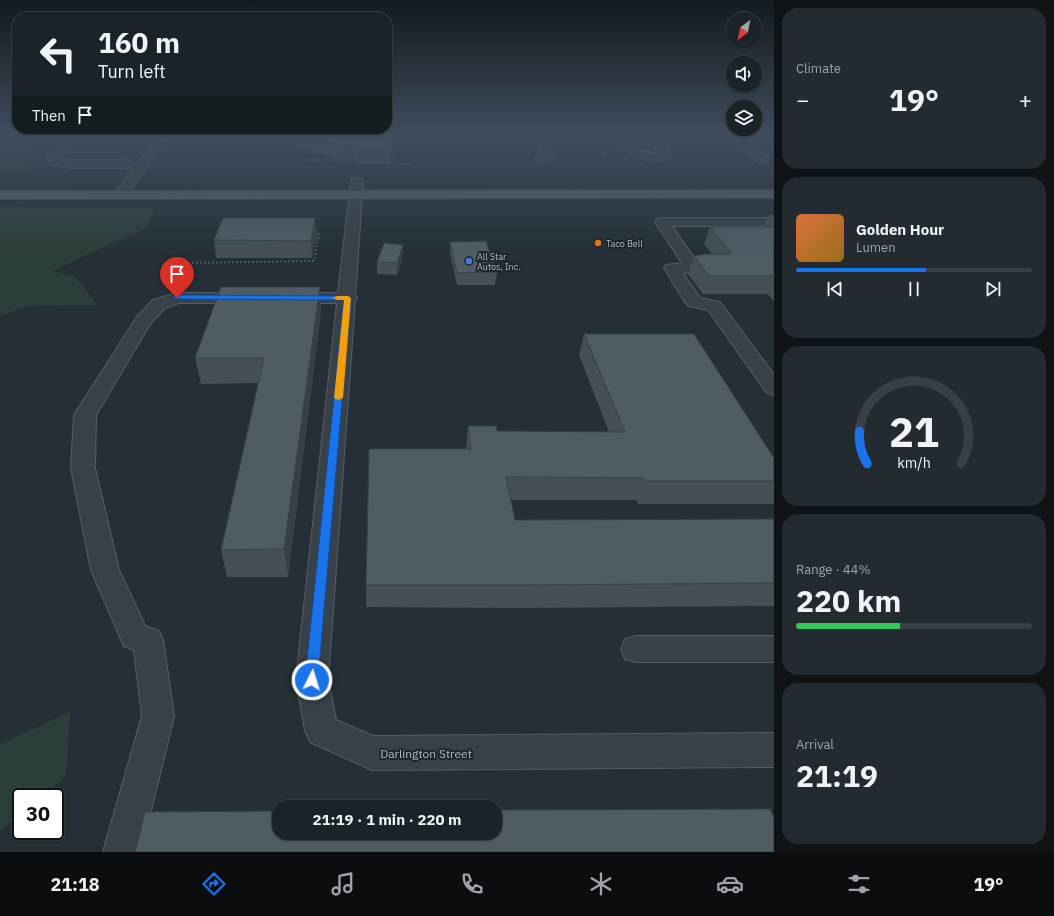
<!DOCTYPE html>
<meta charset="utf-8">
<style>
:root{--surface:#1b2328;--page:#242b30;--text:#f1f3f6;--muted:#a0a4a8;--line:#394045;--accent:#1a73e8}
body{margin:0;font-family:"IBM Plex Sans",sans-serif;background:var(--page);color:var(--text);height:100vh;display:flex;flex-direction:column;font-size:15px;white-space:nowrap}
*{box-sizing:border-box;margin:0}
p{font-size:13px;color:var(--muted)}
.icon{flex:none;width:22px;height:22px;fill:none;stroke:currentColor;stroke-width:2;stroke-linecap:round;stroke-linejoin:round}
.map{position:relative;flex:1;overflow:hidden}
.sheet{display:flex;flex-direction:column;gap:8px;padding:8px;background:#0f1316;width:280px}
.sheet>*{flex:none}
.guide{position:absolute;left:12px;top:12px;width:380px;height:122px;border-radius:16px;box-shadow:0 1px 3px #0004,0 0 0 1px var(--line);background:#1b2328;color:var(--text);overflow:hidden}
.needle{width:26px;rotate:212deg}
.tools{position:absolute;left:726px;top:12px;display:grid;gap:8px}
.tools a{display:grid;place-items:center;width:36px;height:36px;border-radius:50%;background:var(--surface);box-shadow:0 1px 3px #0004,0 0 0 1px var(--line);font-size:20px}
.speed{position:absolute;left:12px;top:788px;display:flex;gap:8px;font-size:20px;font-weight:700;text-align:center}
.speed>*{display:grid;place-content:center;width:52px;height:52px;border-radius:50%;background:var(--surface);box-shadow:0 1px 3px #0004,0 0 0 1px var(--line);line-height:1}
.speed .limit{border:2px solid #111;border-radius:6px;background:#fff;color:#111}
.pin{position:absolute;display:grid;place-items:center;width:34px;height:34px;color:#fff;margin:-41px -17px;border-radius:50% 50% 50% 0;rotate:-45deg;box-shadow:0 0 4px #0007}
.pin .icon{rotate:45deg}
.me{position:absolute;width:44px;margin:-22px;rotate:5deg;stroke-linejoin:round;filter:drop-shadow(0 0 3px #0008)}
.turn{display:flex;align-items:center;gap:14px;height:84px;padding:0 20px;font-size:18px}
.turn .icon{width:52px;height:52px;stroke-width:2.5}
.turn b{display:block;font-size:28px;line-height:34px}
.then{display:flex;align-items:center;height:38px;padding:0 20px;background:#0003;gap:8px;font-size:15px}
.big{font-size:30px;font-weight:800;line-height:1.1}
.sheet .card{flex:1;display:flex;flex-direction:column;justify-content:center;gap:6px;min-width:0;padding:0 14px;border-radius:16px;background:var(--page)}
.sheet .dial{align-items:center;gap:0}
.dial svg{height:104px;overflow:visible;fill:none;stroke:var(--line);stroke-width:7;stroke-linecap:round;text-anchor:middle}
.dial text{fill:var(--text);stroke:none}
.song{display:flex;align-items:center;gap:12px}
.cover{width:48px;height:48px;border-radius:6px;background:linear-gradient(135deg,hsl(20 70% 55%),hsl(40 70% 35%))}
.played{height:4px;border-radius:2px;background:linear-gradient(90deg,var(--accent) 55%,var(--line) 55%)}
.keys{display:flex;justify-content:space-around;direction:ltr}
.heat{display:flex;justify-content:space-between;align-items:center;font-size:22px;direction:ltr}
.charge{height:6px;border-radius:3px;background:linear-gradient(90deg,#34c759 44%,var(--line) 0)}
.trip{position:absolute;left:272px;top:800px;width:230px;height:40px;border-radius:16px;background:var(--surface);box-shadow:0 1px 3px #0004,0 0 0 1px var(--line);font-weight:800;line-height:40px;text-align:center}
.dock{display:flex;height:64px;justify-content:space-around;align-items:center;background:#0b0e10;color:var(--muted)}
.dock .icon{width:28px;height:28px}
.dock .active{color:var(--accent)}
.dock b{font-size:18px;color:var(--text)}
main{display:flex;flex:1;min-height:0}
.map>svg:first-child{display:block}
.green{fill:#2c3e3a}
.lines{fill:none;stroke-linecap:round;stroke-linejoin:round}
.minor-casing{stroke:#555f65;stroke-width:2}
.major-casing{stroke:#404a50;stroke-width:2}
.path-far1{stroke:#4a5b59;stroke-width:1.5;stroke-dasharray:1.5 1.5;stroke-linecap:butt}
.path{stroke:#4a5b59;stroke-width:2;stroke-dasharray:2 2;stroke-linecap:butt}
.minor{fill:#374147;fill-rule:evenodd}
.major{fill:#556067;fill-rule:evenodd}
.wall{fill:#444f56}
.shaded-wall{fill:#374046}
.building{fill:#4f5c64;stroke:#374046}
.route{fill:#1a73e8;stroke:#114b97}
.slow{fill:#f59e0b}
.food-dot{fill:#e8710a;stroke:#1c262b;stroke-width:1.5}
.shop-dot{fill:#3f7fe0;stroke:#1c262b;stroke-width:1.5}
.labels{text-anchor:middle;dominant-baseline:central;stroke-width:4;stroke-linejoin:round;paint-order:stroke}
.far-poi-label{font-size:9px;fill:#b2bcc3;stroke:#1c262b;text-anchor:start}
.near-street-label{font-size:12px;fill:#b2bcc3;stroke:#1c262b}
</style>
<main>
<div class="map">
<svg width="774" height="852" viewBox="0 0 774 852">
<rect width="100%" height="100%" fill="#242f36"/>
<path class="green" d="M0,135H25L42,152L22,171H0Z
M0,207L155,208L146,228L52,271L76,277L97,305L28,306L0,316Z
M70,712L66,776L41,797H21V813L0,831V744Z"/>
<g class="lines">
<g class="minor-casing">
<path id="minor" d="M159,135H170L125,198H115L113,195Z
M534,135H546L545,137L554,154L550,161L541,163L537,162L535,159L542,154L533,137Z
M611,135H623C634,148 642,154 659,153L654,147L656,139L654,135H665L668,139L666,147L672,154L668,159C642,165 627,155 611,135Z
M737,135H749L745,140L768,157L770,160L768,163H760L734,142L732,140Z
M68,141L72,142L74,144L59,158L71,160H126L130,161L132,164L130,167L126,168H71L50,164L47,158L49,155L64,142Z
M357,178L362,179L363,182L355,296L357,298L355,300L328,680L336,720L373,736L774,733V767L372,770L310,742L305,730L296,680L337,303H291L285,302L282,298L285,294L291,293H338L351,182L352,179Z
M662,218H774V226H672L701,268L699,271L683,273L700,298L720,302L774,375V395L767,393L708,310L688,306L685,302L664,268L666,265L682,263L655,222L657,219Z
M177,293H246L252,294L255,298L252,302L246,303H179L165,308L150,324L96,415L95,468L119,570L145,626L159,631L163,640L174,716L141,852H103L142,716L134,650L124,646L91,570L71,468L74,415L137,317L153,300Z
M636,636H774V662H636L625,659L621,649L625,639Z"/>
</g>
<g class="major-casing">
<path id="major" d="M774,190V198L0,199V191Z"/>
</g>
<path class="path-far1" d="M593,139L605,158
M390,142L400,146L392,148L393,164
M704,153H729
M301,160H334L342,164H413"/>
<path class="path" d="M184,263L314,261L319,234H314"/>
<use href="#minor" class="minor"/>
<use href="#major" class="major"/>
</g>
<path class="wall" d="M292,135H391V164H362L354,160L345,163L293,144Z
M768,215H774V301L768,294H703L688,274L694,256L712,254L704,244L710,227H764Z
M315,218L317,235L312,258H216L214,240Z
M450,242L497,272L495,285H457L450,253Z
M403,245V257L397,275L377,274V262Z
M321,311L288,577H227L221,550L258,383L201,384L195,358Z
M584,334L774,458V504H638L636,500H511L515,520L774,519V606L527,608L366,607V585L466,449L468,426L497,431L609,432L579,355Z"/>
<path class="shaded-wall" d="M353,146L354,160L345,163V149Z
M315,218L317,235L312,258L311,241Z
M403,245V257L397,275V263Z
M320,287L321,311L288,577L284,549Z"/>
<path class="building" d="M308,135H391V149H362L353,146L345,149Z
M768,215H774V220Z
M223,218H315L311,241L214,240Z
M710,227H774V276H709L694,256L706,254H732Z
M486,241L497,272L457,273L450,242Z
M384,243L403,245L397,263L377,262Z
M221,287H320L284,549L221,550L264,358H195Z
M584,334H694L774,458V481H645L644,478L506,477L515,520L774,519V583L532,585H366L369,449H471L468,426H496L497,431L625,432Z
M770,809L774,817V852H135L145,812L279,811V833H495V810Z"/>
<linearGradient id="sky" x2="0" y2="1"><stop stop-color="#141a1e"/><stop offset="0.53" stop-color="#3f4d5d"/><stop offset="1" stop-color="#3f4d5d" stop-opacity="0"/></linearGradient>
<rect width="774" height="255" fill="url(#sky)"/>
<path class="route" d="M177,295L348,296L351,298L318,680L316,684L312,686L307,684L305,680L344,300L174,299V296Z"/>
<path class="slow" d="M348,296L351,298L343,398L338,400L334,398L344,300H337L333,298L337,296Z"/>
<circle class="food-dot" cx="598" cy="243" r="4"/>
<circle class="shop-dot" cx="469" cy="261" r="4"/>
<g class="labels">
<g class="far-poi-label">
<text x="606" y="243">Taco Bell</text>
<text x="477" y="256">All Star<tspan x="477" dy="10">Autos, Inc.</tspan></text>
</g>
<g class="near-street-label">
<text x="426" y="753">Darlington Street</text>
</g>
</g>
</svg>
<div class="tools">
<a><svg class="needle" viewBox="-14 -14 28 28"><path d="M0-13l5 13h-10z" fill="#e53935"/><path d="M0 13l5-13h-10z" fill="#a0a4a8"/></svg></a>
<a><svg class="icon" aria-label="sound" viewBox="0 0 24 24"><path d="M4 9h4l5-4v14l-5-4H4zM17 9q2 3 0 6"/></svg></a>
<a><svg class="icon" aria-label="layers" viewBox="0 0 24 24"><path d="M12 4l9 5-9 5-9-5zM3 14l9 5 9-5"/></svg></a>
</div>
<div class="speed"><div class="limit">30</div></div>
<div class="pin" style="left:177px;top:298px;background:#d93025"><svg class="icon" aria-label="arrive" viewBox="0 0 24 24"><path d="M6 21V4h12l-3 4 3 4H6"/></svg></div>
<svg class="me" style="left:312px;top:680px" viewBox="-20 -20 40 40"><circle r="17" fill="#1a73e8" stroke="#fff" stroke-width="3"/><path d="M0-11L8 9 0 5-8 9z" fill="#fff"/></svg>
<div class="trip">21:19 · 1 min · 220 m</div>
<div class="guide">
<div class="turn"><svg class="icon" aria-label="left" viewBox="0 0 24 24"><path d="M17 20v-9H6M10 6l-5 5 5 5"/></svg><div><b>160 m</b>Turn left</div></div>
<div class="then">Then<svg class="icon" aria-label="arrive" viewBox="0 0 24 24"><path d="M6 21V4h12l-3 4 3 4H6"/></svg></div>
</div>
</div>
<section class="sheet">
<div class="card"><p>Climate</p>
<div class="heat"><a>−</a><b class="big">19°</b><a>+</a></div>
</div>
<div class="card">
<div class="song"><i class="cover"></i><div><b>Golden Hour</b><p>Lumen</p></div></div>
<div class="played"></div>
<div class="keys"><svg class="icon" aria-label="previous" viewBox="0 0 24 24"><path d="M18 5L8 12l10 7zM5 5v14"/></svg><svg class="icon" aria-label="pause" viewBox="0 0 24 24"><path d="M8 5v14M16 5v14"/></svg><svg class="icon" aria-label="next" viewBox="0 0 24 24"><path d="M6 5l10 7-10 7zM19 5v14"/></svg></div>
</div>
<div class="card dial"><svg viewBox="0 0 100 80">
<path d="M14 69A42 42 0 1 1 86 69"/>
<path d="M14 69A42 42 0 0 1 8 44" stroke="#1a73e8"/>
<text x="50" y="56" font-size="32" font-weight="700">21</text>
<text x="50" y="72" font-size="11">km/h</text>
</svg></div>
<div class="card"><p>Range · 44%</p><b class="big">220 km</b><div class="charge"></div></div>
<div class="card"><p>Arrival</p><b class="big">21:19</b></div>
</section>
</main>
<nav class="dock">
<b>21:18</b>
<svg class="icon active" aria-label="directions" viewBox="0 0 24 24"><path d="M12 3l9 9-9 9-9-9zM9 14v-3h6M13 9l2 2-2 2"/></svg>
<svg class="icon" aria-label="music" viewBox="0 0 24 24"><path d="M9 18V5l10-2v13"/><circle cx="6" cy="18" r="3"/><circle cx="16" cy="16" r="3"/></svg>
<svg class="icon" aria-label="phone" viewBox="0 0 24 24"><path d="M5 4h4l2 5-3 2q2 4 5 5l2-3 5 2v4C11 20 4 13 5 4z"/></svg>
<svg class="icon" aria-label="climate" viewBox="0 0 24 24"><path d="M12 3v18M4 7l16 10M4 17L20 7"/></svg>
<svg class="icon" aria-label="car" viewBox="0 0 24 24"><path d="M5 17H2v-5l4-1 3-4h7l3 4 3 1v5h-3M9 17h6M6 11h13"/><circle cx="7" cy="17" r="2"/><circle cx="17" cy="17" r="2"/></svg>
<svg class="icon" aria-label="filters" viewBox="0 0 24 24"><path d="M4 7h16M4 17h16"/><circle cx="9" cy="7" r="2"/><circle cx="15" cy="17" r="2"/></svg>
<b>19°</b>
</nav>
